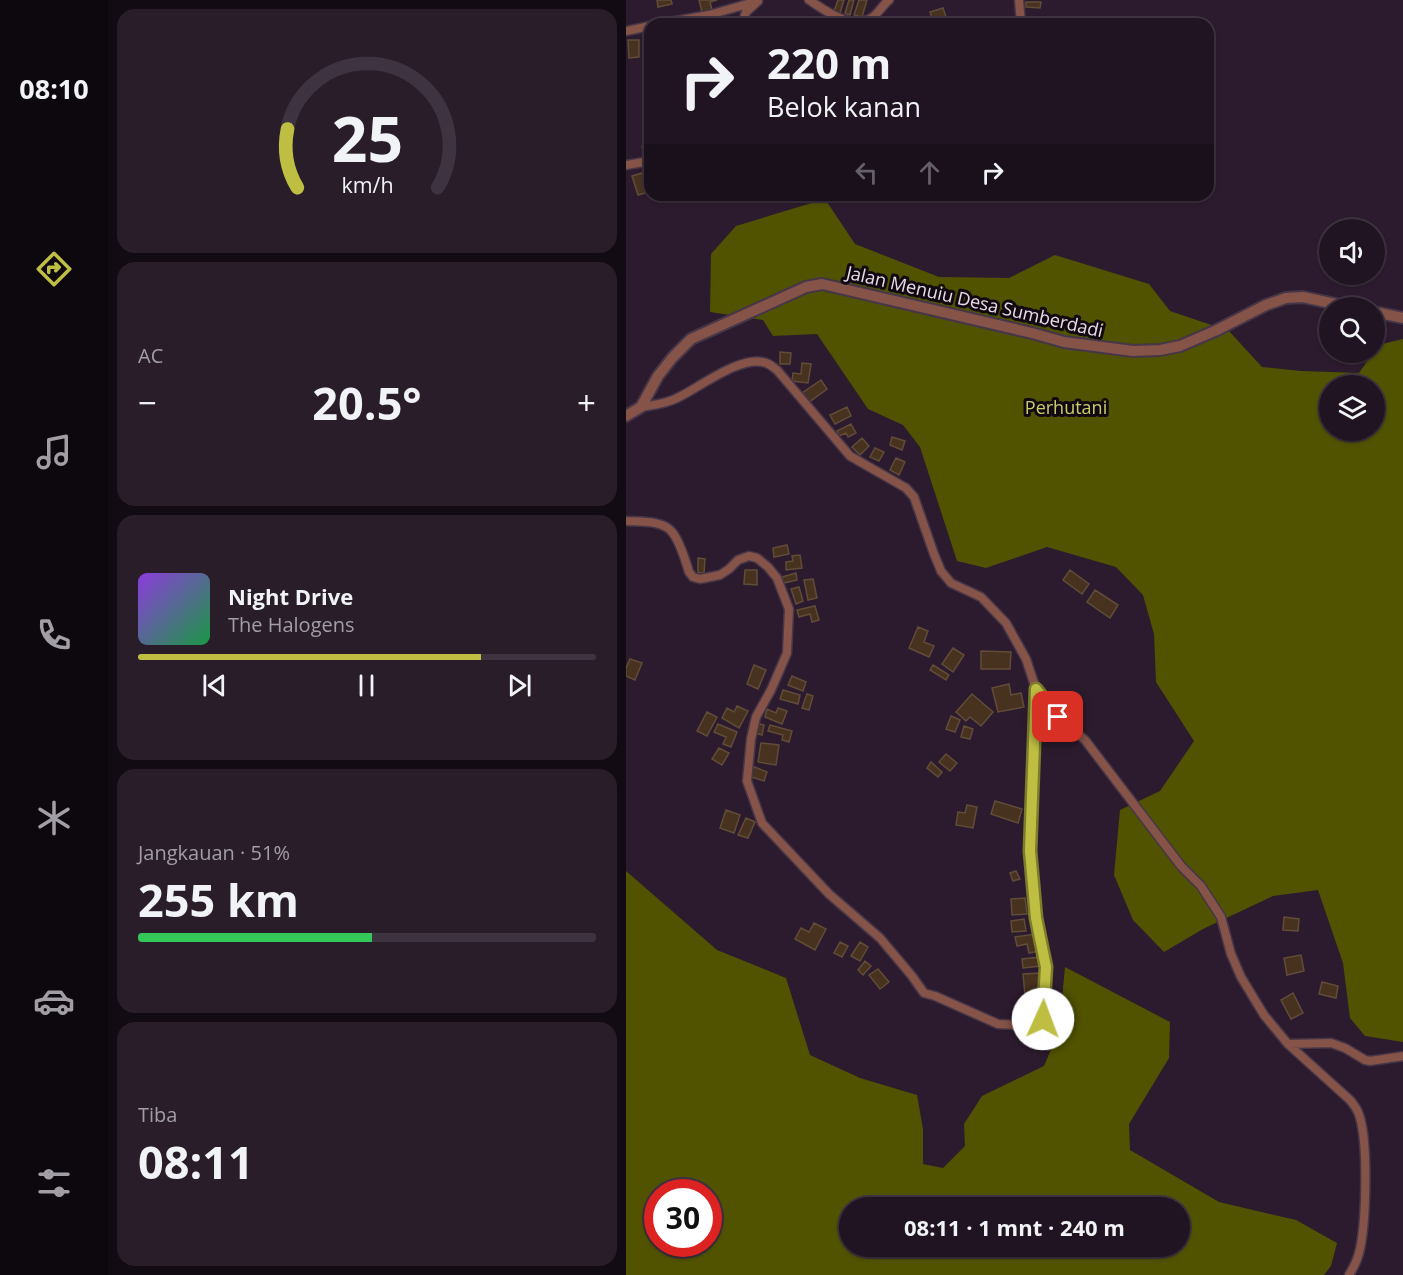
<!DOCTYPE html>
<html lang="id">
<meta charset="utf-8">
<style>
:root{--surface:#211422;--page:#291d2a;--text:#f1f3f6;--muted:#a29ea5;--line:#3e3340;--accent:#bebf42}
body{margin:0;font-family:"Open Sans",sans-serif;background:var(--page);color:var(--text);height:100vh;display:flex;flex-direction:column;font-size:22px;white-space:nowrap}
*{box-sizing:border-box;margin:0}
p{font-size:20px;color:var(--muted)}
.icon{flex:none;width:33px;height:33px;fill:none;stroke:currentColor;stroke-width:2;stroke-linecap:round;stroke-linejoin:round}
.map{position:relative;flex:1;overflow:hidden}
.panel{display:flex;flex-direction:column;gap:9px;padding:9px;background:#120b13;width:518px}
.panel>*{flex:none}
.hud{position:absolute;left:18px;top:18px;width:570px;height:183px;border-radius:18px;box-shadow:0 2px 4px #0004,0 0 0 2px var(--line);background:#211422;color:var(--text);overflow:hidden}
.tools{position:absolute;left:693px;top:219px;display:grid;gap:12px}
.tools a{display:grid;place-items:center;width:66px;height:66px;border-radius:50%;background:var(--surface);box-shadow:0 2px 4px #0004,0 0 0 2px var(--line);font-size:30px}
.speed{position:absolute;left:18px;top:1179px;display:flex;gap:12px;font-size:30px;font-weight:700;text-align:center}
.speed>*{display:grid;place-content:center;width:78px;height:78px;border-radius:50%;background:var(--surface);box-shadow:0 2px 4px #0004,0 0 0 2px var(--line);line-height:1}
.speed .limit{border:9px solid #d22;background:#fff;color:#111}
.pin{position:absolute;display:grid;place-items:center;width:51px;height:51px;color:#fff;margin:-26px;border-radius:12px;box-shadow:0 3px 9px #0006}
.me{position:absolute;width:66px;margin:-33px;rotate:2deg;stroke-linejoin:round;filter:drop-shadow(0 0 4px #0008)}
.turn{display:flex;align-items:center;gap:21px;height:126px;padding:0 24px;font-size:27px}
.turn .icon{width:78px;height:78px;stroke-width:2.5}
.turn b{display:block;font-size:42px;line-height:51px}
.lanes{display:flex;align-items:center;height:57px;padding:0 24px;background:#0003;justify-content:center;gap:30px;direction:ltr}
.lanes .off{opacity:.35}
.big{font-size:45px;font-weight:700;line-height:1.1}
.panel .tile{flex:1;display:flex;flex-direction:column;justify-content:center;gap:9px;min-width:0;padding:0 21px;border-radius:18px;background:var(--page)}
.panel .dial{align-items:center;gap:0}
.dial svg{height:156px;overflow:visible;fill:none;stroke:var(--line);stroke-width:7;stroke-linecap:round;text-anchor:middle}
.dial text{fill:var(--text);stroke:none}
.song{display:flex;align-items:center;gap:18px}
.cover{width:72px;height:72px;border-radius:9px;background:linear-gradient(135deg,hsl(270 70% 55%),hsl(140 70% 35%))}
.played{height:6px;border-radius:3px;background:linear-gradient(90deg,var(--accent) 75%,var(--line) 75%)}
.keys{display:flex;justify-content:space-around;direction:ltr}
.heat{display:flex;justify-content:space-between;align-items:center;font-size:33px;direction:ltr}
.charge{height:9px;border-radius:4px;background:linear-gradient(90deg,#34c759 51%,var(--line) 0)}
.trip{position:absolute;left:213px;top:1197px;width:351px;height:60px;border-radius:30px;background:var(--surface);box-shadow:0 2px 4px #0004,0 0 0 2px var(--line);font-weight:700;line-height:60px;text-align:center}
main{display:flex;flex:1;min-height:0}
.menu{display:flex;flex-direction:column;width:108px;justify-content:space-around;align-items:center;background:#0d080e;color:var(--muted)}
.menu .icon{width:42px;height:42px}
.menu .active{color:var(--accent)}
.menu b{font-size:27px;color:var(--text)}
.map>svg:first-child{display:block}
.forest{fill:#515300;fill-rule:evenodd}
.building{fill:#46321f;stroke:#614c38;stroke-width:1.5}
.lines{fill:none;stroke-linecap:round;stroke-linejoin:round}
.minor-casing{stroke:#463648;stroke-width:11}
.tertiary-casing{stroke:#463648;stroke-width:14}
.minor{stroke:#855348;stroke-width:8}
.tertiary{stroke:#855348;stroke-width:10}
.route-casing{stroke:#7c7c2b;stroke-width:15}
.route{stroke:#bebf42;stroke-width:10}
.labels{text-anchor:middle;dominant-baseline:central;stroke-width:6;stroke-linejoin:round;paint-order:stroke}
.street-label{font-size:18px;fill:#e8dce9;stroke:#100911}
.park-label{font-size:18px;fill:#c8cd68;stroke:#100911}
</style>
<main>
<nav class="menu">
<b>08:10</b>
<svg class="icon active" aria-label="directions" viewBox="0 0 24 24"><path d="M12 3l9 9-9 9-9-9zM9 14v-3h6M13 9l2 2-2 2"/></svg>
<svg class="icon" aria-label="music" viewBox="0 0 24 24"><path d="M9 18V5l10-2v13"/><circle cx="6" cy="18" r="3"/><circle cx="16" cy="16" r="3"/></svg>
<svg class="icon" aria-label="phone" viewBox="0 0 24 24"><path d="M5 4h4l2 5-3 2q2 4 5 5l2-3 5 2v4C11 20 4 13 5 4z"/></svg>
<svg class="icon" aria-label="climate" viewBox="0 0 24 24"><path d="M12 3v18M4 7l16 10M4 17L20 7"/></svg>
<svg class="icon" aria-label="car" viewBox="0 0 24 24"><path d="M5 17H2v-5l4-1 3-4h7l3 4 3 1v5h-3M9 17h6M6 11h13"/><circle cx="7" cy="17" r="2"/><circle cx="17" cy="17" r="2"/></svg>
<svg class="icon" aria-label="filters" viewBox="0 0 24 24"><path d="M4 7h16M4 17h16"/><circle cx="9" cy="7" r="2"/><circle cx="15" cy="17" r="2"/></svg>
</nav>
<section class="panel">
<div class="tile dial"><svg viewBox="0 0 100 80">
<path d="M14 69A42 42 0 1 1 86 69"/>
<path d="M14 69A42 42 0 0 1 9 39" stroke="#bebf42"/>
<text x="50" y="56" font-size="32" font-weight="700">25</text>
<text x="50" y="72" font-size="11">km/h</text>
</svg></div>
<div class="tile"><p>AC</p>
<div class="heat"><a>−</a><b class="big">20.5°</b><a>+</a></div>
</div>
<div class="tile">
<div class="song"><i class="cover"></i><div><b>Night Drive</b><p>The Halogens</p></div></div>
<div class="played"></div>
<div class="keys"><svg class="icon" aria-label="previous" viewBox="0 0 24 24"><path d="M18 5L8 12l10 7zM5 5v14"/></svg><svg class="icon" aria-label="pause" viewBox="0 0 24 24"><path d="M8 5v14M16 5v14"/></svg><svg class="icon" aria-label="next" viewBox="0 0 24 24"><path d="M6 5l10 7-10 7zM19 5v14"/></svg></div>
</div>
<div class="tile"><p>Jangkauan · 51%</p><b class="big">255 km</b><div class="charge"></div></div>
<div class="tile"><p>Tiba</p><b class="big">08:11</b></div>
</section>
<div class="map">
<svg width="778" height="1275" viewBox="0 0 778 1275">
<rect width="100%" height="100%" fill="#2c1b2e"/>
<path class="forest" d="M199,199L229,244L313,277L383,278L429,255L523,284L544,311L603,331L636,367L675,371L733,373L747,353L748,352L752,345L777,339V1042L739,1036L724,1018L717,963L692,890L647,896L577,929L538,952L507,920L488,875L494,810L534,791L568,741L530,682L528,634L517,595L490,567L421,547L360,568L331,561L294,447L277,425L242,409L191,334L147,336L137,320L84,312L85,254L110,226ZM704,386H748V430H704Z
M0,871L91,950L160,978L184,1055L234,1078L291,1095L297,1129V1164L317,1168L339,1146L338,1124L356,1096L418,1066L433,1031L439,967L544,1022L543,1058L503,1124L504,1150L593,1202L670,1220L711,1243L705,1266L698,1275H0ZM32,1192H82V1244H32ZM224,1208H554V1246H224Z"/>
<path class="building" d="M31,0H45L46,4L32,7Z
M73,0H91L84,2L86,10L76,12Z
M212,0H218L214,13L208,11Z
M223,0H228L224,15L219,13Z
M233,0H241L236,17L228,15Z
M400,2H415L414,8L400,7Z
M317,8L321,20L308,24L304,12Z
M2,40H13V57L3,58Z
M24,137V154L16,147Z
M16,173L22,192L12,195L6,176Z
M154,352L165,353L164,364H154Z
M176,363L185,364L182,383L166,381L167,373L175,374Z
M195,380L201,389L182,403L176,393Z
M221,407L225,416L209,424L204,415Z
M225,424L230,433L222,437L220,433L213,436L211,431Z
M266,437L279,441L276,450L264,445Z
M236,438L243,446L234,455L226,447Z
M249,448L258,452L253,461L244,457Z
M270,458L279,462L273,475L264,470Z
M161,545L163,554L148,557L147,548Z
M174,555L176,568L160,570V562L167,561L166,556Z
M72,558L79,559L78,573H72Z
M119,570H131V585L118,584Z
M444,570L463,584L456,594L437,580Z
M170,573L171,580L158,583L156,577Z
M187,579L191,598L182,600L178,580Z
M173,587L177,601L170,604L165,589Z
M469,590L492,605L484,618L461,602Z
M189,606L193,620L186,622L184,614L173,617L171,610Z
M292,627L302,631L298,642L308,646L303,657L283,648Z
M327,648L338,655L327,672L316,664Z
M355,651L385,652L384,669H355Z
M4,659L16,663L9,680L0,676V668Z
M128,665L140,670L132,689L121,684Z
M307,665L323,675L320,680L304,670Z
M166,676L180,682L177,691L162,685Z
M383,684L385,695L395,693L398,707L372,712L366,688Z
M157,690L174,695L172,704L154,699Z
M181,694L187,696L183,710L176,708Z
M346,694L367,712L355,726L344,717L340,721L330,712Z
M111,706L122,711L113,728L96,718L101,708L108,712Z
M152,708L161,711L156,724L139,717L141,709L150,713Z
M81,712L91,717L81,736L71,731Z
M325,716L334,720L329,732L320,729Z
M130,723L138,725L136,735L128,733Z
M92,724L111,732L105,747L97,744L100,737L88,732Z
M144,725L166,731L163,742L156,740L157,735L142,731Z
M338,726L347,729L344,739L335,737Z
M135,743L153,745L150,765L132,762Z
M93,748L103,753L96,765L86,759Z
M320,754L331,763L324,771L313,762Z
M305,762L316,772L312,777L301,768Z
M126,766L141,772L138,781L123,776Z
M369,801L396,809L392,823L365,814Z
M341,805L351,807L347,828L330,825L332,812L339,813Z
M100,810L114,815L108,833L94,828Z
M120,818L129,822L122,838L112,835Z
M390,871L394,879L387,881L384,873Z
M399,898L401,914L386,915L385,899Z
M658,917L673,919L672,931L657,930Z
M398,919L400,931L386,932L385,921Z
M188,923L200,929L189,950L169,939L175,928L183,932Z
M410,934L413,951L403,953L401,944L391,946L389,937Z
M214,942L222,946L216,957L208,953Z
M234,942L242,947L234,961L225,956Z
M675,955L678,971L661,975L658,958Z
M414,957L415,966L397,968L396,959Z
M239,961L245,966L237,975L232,970Z
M252,969L263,982L254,989L243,975Z
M415,973L416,994L399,995L397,974Z
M696,982L712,986L710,998L693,994Z
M667,993L677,1013L665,1019L655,1000Z
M403,1000L412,1001V1018H402Z
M411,1027L415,1042L404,1045L400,1030Z"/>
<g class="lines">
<g class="minor-casing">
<path id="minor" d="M183,0C200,11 227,32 247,17C253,12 257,5 263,0
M393,0L395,24
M33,24L83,15L132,1
M116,24L120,12L130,3
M0,31L24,26
M0,165L24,161
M15,407C27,405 40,404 51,398C73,388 115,354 140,363C144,364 148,368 151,370L224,456L280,488L288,497L308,554L315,571L325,583L355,597L380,623L400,659L410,689L404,851L410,918L420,967L417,1019L420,1041
M0,521C13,522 37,520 46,532C53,540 60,562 63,572L67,577L74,579L94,575L103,569L112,560L123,556L131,558L142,567L151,578L163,609L161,653L145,690L130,717L125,739L121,781L136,823L203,894L254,938L286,976L298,993L309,996L372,1024L394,1025L417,1019
M410,689L432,717L459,740L555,866L575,886L595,917L605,954L615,977L638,1015L662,1044L724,1100C727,1104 730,1107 732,1112C743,1138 740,1221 734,1249C732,1259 728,1267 723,1275
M662,1044L705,1043L719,1048L739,1060L744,1061L778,1056"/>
</g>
<g class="tertiary-casing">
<path id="tertiary" d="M748,312L778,318
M0,416L15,407L32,376L47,357L65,339L180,287L196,284L406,333L438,342L507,351L534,350L554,346L591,330L640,305L660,298L677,297L728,308"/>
</g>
<use href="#minor" class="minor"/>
<use href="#tertiary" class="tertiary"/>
</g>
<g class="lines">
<g class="route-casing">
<path id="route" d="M417,1019L420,967L410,918L404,851L410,689L432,717"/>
</g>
<use href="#route" class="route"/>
</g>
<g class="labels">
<g class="street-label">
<text transform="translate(349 301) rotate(13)">Jalan Menuiu Desa Sumberdadi</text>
</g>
<g class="park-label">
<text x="440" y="407">Perhutani</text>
</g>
</g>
</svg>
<div class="tools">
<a><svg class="icon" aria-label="sound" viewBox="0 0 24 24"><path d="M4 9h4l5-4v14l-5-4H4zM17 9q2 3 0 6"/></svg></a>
<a><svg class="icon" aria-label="search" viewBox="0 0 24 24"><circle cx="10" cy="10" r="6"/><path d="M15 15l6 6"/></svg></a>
<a><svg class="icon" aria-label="layers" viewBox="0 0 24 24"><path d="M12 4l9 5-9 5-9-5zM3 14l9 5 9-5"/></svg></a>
</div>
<div class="speed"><div class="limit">30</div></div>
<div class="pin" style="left:432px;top:717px;background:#d93025"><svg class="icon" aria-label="arrive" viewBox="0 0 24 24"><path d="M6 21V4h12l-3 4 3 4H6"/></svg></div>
<svg class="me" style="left:417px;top:1019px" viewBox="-20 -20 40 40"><circle r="19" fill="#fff"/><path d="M0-13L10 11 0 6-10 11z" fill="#bebf42"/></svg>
<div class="trip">08:11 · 1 mnt · 240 m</div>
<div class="hud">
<div class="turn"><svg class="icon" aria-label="right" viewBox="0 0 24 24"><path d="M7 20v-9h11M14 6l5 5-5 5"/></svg><div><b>220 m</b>Belok kanan</div></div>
<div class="lanes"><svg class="icon off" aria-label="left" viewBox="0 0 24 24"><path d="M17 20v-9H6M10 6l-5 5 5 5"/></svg><svg class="icon off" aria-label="ahead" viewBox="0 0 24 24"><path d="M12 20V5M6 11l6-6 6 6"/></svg><svg class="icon" aria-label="right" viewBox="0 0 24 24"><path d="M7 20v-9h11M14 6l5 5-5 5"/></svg></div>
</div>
</div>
</main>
